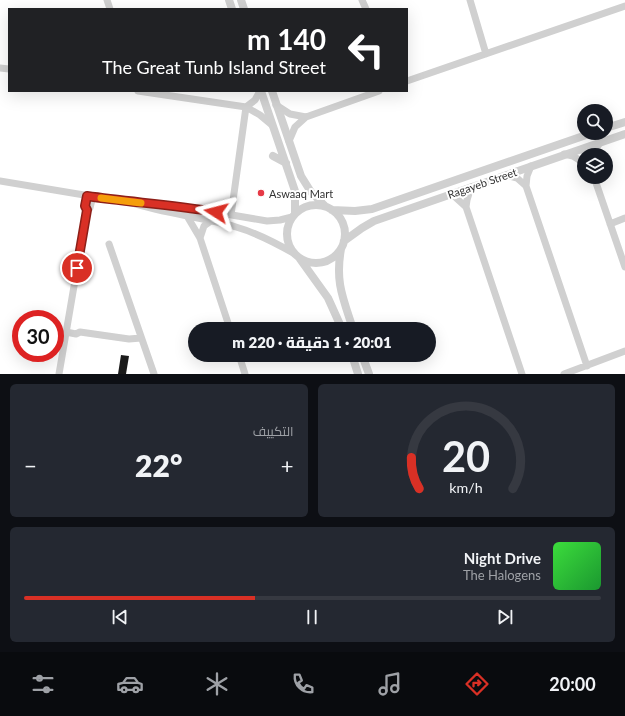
<!DOCTYPE html>
<html lang="ar">
<meta charset="utf-8">
<style>
:root{--surface:#171b24;--page:#242831;--text:#f1f3f6;--muted:#9ea1a6;--line:#363941;--accent:#d93025}
body{margin:0;font-family:Lato,Cairo,sans-serif;background:var(--page);color:var(--text);direction:rtl;height:100vh;display:flex;flex-direction:column;font-size:15px;white-space:nowrap}
*{box-sizing:border-box;margin:0}
p{font-size:13px;color:var(--muted)}
.icon{flex:none;width:22px;height:22px;fill:none;stroke:currentColor;stroke-width:2;stroke-linecap:round;stroke-linejoin:round}
.map{position:relative;height:374px;overflow:hidden;direction:ltr}
.drawer{display:flex;flex-direction:column;gap:10px;padding:10px;background:#0d0f14;flex:1}
.drawer>*{flex:none}
.hud{position:absolute;left:8px;top:8px;width:400px;height:84px;border-radius:0px;box-shadow:0 4px 16px #0002;direction:rtl;background:#202124;color:#fff;overflow:hidden}
.buttons{position:absolute;left:577px;top:104px;display:grid;gap:8px}
.buttons a{display:grid;place-items:center;width:36px;height:36px;border-radius:50%;background:var(--surface);box-shadow:0 4px 16px #0002;font-size:20px}
.speed{position:absolute;left:12px;top:310px;display:flex;gap:8px;font-size:20px;font-weight:700;text-align:center}
.speed>*{display:grid;place-content:center;width:52px;height:52px;border-radius:50%;background:var(--surface);box-shadow:0 4px 16px #0002;line-height:1}
.speed .limit{border:6px solid #d22;background:#fff;color:#111}
.pin{position:absolute;display:grid;place-items:center;width:34px;height:34px;color:#fff;margin:-17px;border:2px solid #fff;border-radius:50%;box-shadow:0 1px 4px #0007}
.me{position:absolute;width:44px;margin:-22px;rotate:279deg;stroke-linejoin:round;filter:drop-shadow(0 0 3px #0008)}
.turn{display:flex;align-items:center;gap:14px;height:84px;padding:0 16px;font-size:18px}
.turn .icon{width:52px;height:52px;stroke-width:2.5}
.turn b{display:block;font-size:28px;line-height:34px}
.big{font-size:30px;font-weight:800;line-height:1.1}
.drawer .widget{flex:1;display:flex;flex-direction:column;justify-content:center;gap:6px;min-width:0;padding:0 14px;border-radius:6px;background:var(--page)}
.drawer .dial{align-items:center;gap:0}
.dial svg{height:104px;overflow:visible;fill:none;stroke:var(--line);stroke-width:7;stroke-linecap:round;text-anchor:middle}
.dial text{fill:var(--text);stroke:none}
.song{display:flex;align-items:center;gap:12px}
.cover{width:48px;height:48px;border-radius:6px;background:linear-gradient(135deg,hsl(120 70% 55%),hsl(130 70% 35%))}
.played{height:4px;border-radius:2px;background:linear-gradient(90deg,var(--accent) 40%,var(--line) 40%)}
.keys{display:flex;justify-content:space-around;direction:ltr}
.heat{display:flex;justify-content:space-between;align-items:center;font-size:22px;direction:ltr}
.drawer .tiles{flex:1;display:grid;gap:10px;grid-template-columns:1fr 1fr}
.widget:last-child{grid-column:span 2}
.trip{position:absolute;left:188px;top:322px;width:248px;height:40px;border-radius:20px;background:var(--surface);box-shadow:0 4px 16px #0002;font-weight:800;line-height:40px;text-align:center;direction:rtl}
.tab-bar{display:flex;height:64px;justify-content:space-around;align-items:center;background:#090b0e;color:var(--muted)}
.tab-bar .icon{width:28px;height:28px}
.tab-bar .on{color:var(--accent)}
.tab-bar b{font-size:18px;color:var(--text)}
.map>svg:first-child{display:block}
.building{fill:#1a1a1a}
.lines{fill:none;stroke-linecap:round;stroke-linejoin:round}
.minor{stroke:#d0d0d0;stroke-width:7}
.tertiary{stroke:#d0d0d0;stroke-width:8}
.route-casing{stroke:#8d1f18;stroke-width:10}
.route{stroke:#d93025;stroke-width:7}
.slow{stroke:#f59e0b;stroke-width:7}
.poi-dot{fill:#e63946;stroke:#fff;stroke-width:1.5}
.labels{text-anchor:middle;dominant-baseline:central;stroke-width:4;stroke-linejoin:round;paint-order:stroke}
.street-label{font-size:11px;fill:#333;stroke:#fff}
.poi-label{font-size:11px;fill:#333;stroke:#fff;text-anchor:start}
</style>
<div class="map">
<svg width="625" height="374" viewBox="0 0 625 374">
<rect width="100%" height="100%" fill="#fff"/>
<path class="building" d="M121,355L129,356L126,374H118Z"/>
<g class="lines">
<path class="minor" d="M107,0L110,9
M362,0L366,9
M470,0L486,54
M0,68L9,69
M407,81L625,6
M138,91L246,107L260,115L272,125
M276,105L290,114L306,117L379,91
M289,141L295,127L306,117
M564,154L573,156L584,163
M593,155L600,142
M506,175L517,178L526,186L587,366
M594,177L625,267
M0,181L132,203C166,214 202,217 236,227C257,233 276,243 295,254
M526,186L527,176L531,166
M471,187L467,200L466,207L522,374
M448,195L455,197L466,207
M140,203L173,205L267,221L280,220L292,217
M87,210L90,208L93,196
M231,215L246,107L255,100L260,91
M187,216L200,238L230,329
M610,224L625,218
M200,238L204,226L211,221
M109,244L154,374
M66,332L76,334L80,332L129,339L141,338
M239,355L245,374
M59,374L87,210L85,206L87,195
M564,374L625,351"/>
<path class="tertiary" d="M229,0L232,9
M241,0L244,9
M261,91L295,191V213
M272,91L301,176L311,192L325,206
M606,128L625,122
M273,156L286,163
M287 234a29 29 0 1 1 58 0a29 29 0 1 1-58 0Z
M332,210L355,211L372,209L592,133
M344,241L362,228L374,221L625,134
M341,249C335,282 343,298 353,329
M300,259L328,298L342,329
M352,355L358,374
M362,355L369,374"/>
</g>
<g class="lines">
<g class="route-casing">
<path id="route" d="M77,268L87,210L85,206L87,196C130,202 173,205 216,212"/>
</g>
<use href="#route" class="route"/>
<path class="slow" d="M101,198L141,203"/>
</g>
<circle class="poi-dot" cx="261" cy="193" r="4"/>
<g class="labels">
<g class="street-label">
<text transform="translate(482 183) rotate(-19)">Ragayeb Street</text>
</g>
<g class="poi-label">
<text x="269" y="193">Aswaaq Mart</text>
</g>
</g>
</svg>
<div class="buttons">
<a><svg class="icon" aria-label="search" viewBox="0 0 24 24"><circle cx="10" cy="10" r="6"/><path d="M15 15l6 6"/></svg></a>
<a><svg class="icon" aria-label="layers" viewBox="0 0 24 24"><path d="M12 4l9 5-9 5-9-5zM3 14l9 5 9-5"/></svg></a>
</div>
<div class="speed"><div class="limit">30</div></div>
<div class="pin" style="left:77px;top:268px;background:#d93025"><svg class="icon" aria-label="arrive" viewBox="0 0 24 24"><path d="M6 21V4h12l-3 4 3 4H6"/></svg></div>
<svg class="me" style="left:216px;top:212px" viewBox="-20 -20 40 40"><path d="M0-17L14 15 0 8-14 15z" fill="#d93025" stroke="#fff" stroke-width="4"/></svg>
<div class="trip">20:01 · 1 دقيقة · 220 m</div>
<div class="hud">
<div class="turn"><svg class="icon" aria-label="left" viewBox="0 0 24 24"><path d="M17 20v-9H6M10 6l-5 5 5 5"/></svg><div><b>140 m</b>The Great Tunb Island Street</div></div>
</div>
</div>
<section class="drawer">
<div class="tiles">
<div class="widget dial"><svg viewBox="0 0 100 80">
<path d="M14 69A42 42 0 1 1 86 69"/>
<path d="M14 69A42 42 0 0 1 8 45" stroke="#d93025"/>
<text x="50" y="56" font-size="32" font-weight="700">20</text>
<text x="50" y="72" font-size="11">km/h</text>
</svg></div>
<div class="widget"><p>التكييف</p>
<div class="heat"><a>−</a><b class="big">22°</b><a>+</a></div>
</div>
<div class="widget">
<div class="song"><i class="cover"></i><div><b>Night Drive</b><p>The Halogens</p></div></div>
<div class="played"></div>
<div class="keys"><svg class="icon" aria-label="previous" viewBox="0 0 24 24"><path d="M18 5L8 12l10 7zM5 5v14"/></svg><svg class="icon" aria-label="pause" viewBox="0 0 24 24"><path d="M8 5v14M16 5v14"/></svg><svg class="icon" aria-label="next" viewBox="0 0 24 24"><path d="M6 5l10 7-10 7zM19 5v14"/></svg></div>
</div>
</div>
</section>
<nav class="tab-bar">
<b>20:00</b>
<svg class="icon on" aria-label="directions" viewBox="0 0 24 24"><path d="M12 3l9 9-9 9-9-9zM9 14v-3h6M13 9l2 2-2 2"/></svg>
<svg class="icon" aria-label="music" viewBox="0 0 24 24"><path d="M9 18V5l10-2v13"/><circle cx="6" cy="18" r="3"/><circle cx="16" cy="16" r="3"/></svg>
<svg class="icon" aria-label="phone" viewBox="0 0 24 24"><path d="M5 4h4l2 5-3 2q2 4 5 5l2-3 5 2v4C11 20 4 13 5 4z"/></svg>
<svg class="icon" aria-label="climate" viewBox="0 0 24 24"><path d="M12 3v18M4 7l16 10M4 17L20 7"/></svg>
<svg class="icon" aria-label="car" viewBox="0 0 24 24"><path d="M5 17H2v-5l4-1 3-4h7l3 4 3 1v5h-3M9 17h6M6 11h13"/><circle cx="7" cy="17" r="2"/><circle cx="17" cy="17" r="2"/></svg>
<svg class="icon" aria-label="filters" viewBox="0 0 24 24"><path d="M4 7h16M4 17h16"/><circle cx="9" cy="7" r="2"/><circle cx="15" cy="17" r="2"/></svg>
</nav>
